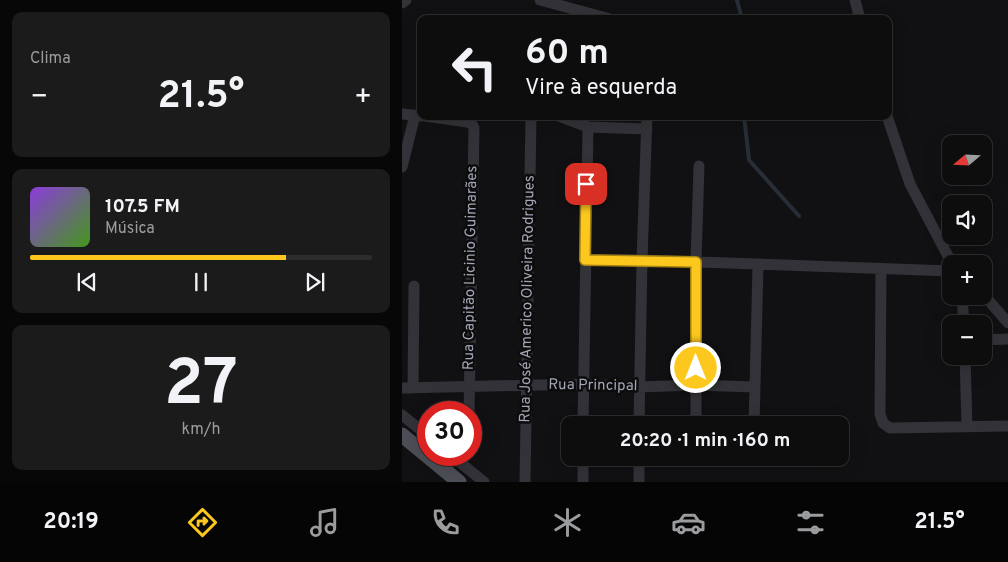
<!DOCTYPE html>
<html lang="pt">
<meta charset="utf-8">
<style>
:root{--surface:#0d0d0e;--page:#1b1b1c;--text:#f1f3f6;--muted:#9a9c9e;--line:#2d2d2e;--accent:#fdc81e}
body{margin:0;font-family:Overpass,sans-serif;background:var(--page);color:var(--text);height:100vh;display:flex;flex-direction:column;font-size:19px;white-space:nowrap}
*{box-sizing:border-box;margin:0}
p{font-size:16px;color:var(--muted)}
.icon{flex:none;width:28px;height:28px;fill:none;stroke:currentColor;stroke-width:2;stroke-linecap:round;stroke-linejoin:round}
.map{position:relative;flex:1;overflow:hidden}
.details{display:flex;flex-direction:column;gap:12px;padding:12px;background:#070708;width:402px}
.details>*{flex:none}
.guide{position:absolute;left:15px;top:15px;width:475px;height:105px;border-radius:10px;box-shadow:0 5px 20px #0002,0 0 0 1px var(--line);background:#0d0d0e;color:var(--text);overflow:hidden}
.needle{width:32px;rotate:251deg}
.buttons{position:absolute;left:540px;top:135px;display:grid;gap:10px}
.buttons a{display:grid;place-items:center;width:50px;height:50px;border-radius:10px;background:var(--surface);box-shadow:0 5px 20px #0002,0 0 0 1px var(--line);font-size:25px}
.speed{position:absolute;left:15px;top:401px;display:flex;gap:10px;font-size:25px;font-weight:700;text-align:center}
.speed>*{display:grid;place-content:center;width:65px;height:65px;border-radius:50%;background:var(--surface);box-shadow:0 5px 20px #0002,0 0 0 1px var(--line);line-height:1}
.speed .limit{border:8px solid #d22;background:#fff;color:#111}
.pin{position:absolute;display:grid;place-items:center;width:42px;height:42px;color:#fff;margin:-21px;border-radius:10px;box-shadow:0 2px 8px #0006}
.me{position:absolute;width:55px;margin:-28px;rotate:0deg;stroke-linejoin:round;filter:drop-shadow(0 0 4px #0008)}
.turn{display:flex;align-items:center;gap:18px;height:105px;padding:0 25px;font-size:22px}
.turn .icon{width:65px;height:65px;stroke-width:2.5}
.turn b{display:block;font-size:35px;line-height:42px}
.big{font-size:38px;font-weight:700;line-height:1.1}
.details .card{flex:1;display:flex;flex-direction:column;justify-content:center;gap:8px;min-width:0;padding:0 18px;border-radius:10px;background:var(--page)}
.details .dial{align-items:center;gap:0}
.dial b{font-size:65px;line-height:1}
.song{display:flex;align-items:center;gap:15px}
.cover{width:60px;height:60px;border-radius:8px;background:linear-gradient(135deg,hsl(270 70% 55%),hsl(100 70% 35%))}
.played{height:5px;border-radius:2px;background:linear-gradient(90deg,var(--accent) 75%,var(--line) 75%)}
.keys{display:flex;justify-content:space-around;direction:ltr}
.heat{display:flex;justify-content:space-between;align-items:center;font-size:28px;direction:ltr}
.trip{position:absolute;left:159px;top:416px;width:288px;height:50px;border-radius:10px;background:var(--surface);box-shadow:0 5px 20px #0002,0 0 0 1px var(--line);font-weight:700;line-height:50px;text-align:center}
.tab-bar{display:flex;height:80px;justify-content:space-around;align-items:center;background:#050506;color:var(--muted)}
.tab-bar .icon{width:35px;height:35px}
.tab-bar .current{color:var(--accent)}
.tab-bar b{font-size:22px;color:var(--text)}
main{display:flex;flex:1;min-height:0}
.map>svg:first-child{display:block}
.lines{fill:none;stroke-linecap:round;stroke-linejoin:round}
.stream{stroke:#272e37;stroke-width:4}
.minor{stroke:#323238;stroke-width:11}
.major{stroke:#4d4f57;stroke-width:15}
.route-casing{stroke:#a48214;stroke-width:12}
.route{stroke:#fdc81e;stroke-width:9}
.labels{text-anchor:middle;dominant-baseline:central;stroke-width:5;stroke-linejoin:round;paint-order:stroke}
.street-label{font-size:15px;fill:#a1a5b4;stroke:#0c0c0d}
</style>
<main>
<section class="details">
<div class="card"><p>Clima</p>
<div class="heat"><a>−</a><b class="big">21.5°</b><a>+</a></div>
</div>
<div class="card">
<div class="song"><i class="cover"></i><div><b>107.5 FM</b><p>Música</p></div></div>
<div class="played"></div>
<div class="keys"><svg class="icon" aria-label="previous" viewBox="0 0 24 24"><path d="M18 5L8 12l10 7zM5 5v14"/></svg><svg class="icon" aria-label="pause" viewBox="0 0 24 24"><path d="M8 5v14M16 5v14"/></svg><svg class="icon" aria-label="next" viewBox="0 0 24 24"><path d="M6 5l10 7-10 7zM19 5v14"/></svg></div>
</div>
<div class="card dial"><b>27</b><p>km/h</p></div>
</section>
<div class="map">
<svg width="606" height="482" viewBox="0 0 606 482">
<rect width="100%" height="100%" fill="#111113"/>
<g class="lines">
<path class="stream" d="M335,0L340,19
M342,116L347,160L397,216"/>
<path class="minor" d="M138,0L208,19
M453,0L458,19
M0,3L4,0
M0,114L19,116
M23,116L65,122L70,124L72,128L67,412
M157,116L186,127L245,129
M485,116L508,184L546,256L553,264
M0,167L13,115
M183,260H240L549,271
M479,270L478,414L481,423L488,428L606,426
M581,294L606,323
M560,296L562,324
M581,340L606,339
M563,356L565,427
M0,388L181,384L237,387L294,385L352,387
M11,388L12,286
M0,415L26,436
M294,419V262L297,166
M181,425L186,127
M237,425L240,260L245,116
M352,425L356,266
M49,455L82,482
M237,458V482
M123,482L129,116
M181,482V458"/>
<path class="major" d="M0,435L57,482"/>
</g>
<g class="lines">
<g class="route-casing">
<path id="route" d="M184,184L183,260L294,262V368"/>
</g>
<use href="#route" class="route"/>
</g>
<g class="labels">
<g class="street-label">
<text transform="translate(69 268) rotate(-89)">Rua Capitão Licinio Guimarães</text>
<text transform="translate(126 299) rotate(-89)">Rua José Americo Oliveira Rodrigues</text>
<text transform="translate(191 386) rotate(1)">Rua Principal</text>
</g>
</g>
</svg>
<div class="buttons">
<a><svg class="needle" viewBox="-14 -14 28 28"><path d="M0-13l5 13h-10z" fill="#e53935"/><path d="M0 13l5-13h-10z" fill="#9a9c9e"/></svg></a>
<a><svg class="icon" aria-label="sound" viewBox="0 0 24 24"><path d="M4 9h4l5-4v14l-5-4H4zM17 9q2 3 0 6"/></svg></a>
<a>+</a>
<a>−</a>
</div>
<div class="speed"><div class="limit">30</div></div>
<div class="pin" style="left:184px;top:184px;background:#d93025"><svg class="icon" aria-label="arrive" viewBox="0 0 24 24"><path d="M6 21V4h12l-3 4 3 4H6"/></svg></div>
<svg class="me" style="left:294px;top:368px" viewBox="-20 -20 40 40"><circle r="17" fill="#fdc81e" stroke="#fff" stroke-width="3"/><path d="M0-11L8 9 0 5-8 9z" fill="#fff"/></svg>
<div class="trip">20:20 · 1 min · 160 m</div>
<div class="guide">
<div class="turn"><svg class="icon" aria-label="left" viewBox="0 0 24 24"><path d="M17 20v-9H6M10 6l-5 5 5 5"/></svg><div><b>60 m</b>Vire à esquerda</div></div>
</div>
</div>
</main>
<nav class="tab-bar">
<b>20:19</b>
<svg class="icon current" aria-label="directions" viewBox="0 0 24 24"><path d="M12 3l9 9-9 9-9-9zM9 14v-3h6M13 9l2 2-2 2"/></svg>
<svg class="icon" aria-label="music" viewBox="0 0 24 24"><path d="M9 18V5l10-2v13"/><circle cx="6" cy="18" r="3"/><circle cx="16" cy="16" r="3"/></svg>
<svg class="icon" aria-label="phone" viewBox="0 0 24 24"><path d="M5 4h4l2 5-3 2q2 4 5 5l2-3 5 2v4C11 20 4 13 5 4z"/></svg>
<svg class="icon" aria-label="climate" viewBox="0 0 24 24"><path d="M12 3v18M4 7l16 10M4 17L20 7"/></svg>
<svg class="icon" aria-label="car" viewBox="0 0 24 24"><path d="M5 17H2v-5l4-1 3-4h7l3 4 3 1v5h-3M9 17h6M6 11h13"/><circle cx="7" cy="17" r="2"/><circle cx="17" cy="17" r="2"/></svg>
<svg class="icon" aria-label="filters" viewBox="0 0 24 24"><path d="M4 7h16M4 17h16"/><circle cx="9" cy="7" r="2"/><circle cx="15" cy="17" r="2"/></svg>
<b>21.5°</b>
</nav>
